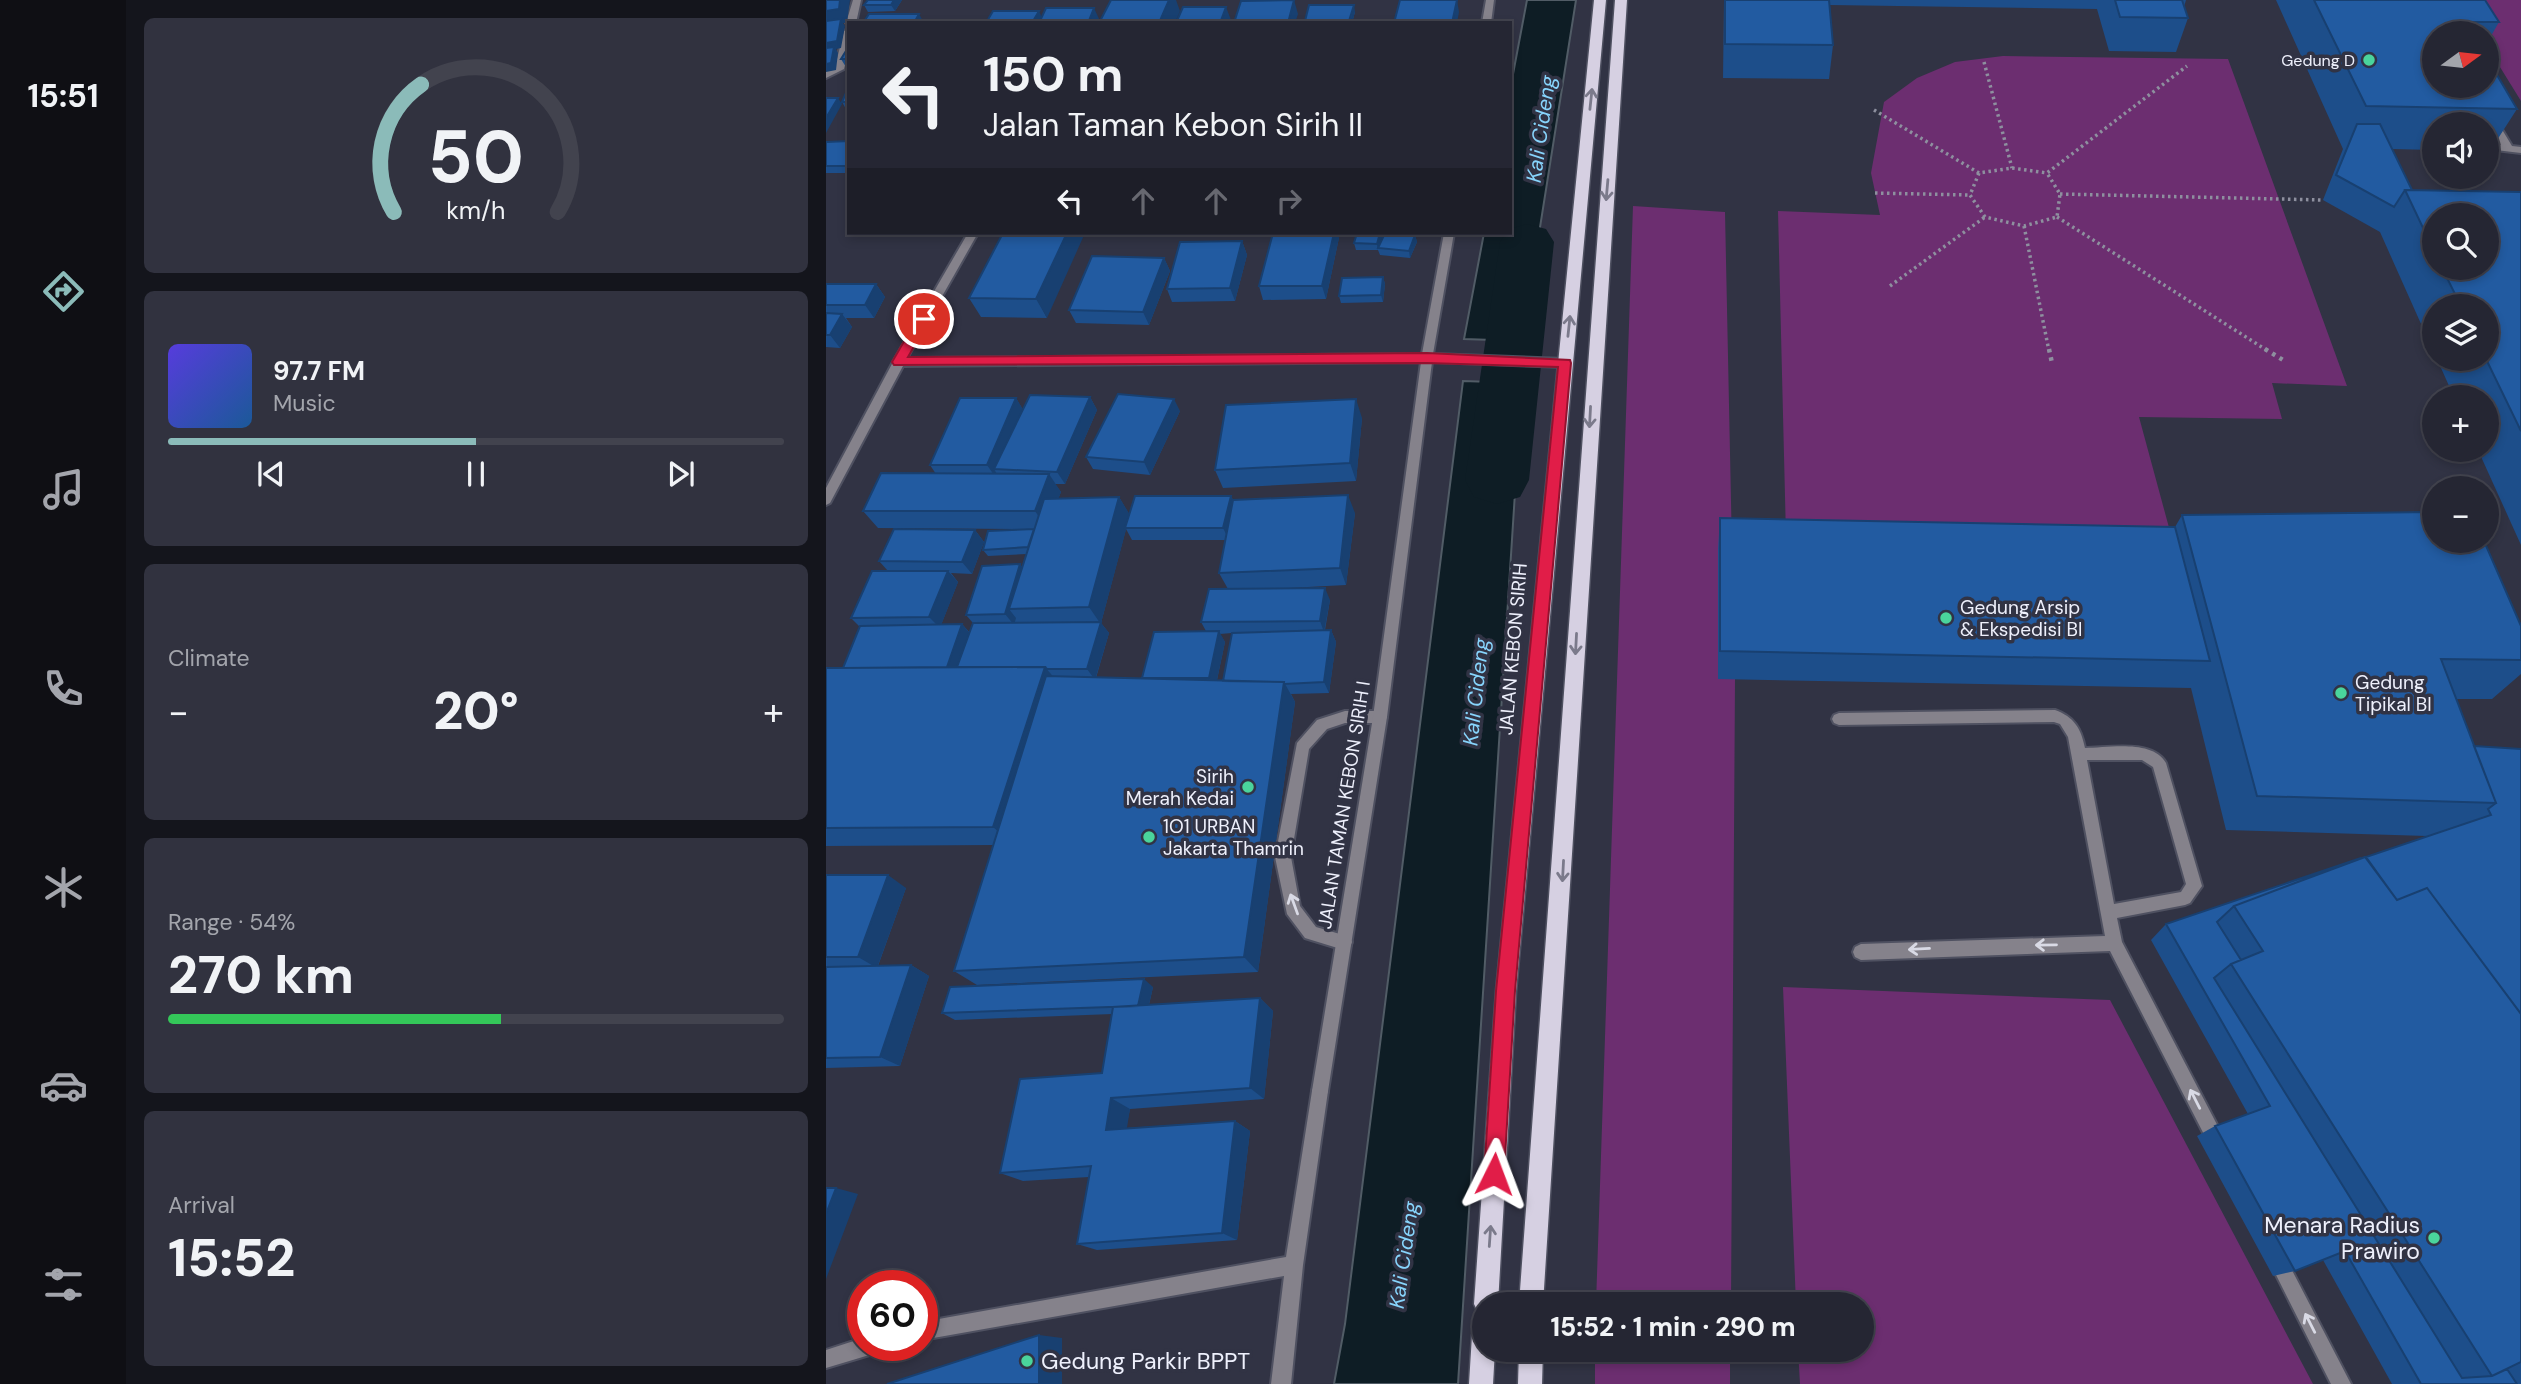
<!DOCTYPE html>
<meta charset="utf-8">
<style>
:root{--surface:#252633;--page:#31323f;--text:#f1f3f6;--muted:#a3a5ac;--line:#42434e;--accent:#8bbbb9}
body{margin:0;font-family:"DM Sans",sans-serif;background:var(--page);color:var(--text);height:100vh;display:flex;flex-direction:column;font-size:26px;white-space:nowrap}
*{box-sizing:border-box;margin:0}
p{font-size:23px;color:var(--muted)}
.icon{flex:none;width:38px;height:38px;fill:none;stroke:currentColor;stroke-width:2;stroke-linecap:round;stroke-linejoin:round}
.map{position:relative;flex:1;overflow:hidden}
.drawer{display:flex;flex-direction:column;gap:18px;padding:18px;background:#14151c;width:700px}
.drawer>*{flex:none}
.guide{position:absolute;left:21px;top:21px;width:665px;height:214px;border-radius:0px;box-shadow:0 4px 10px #0003,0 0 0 2px var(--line);background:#252633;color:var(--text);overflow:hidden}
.needle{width:46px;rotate:75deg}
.controls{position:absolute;left:1596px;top:21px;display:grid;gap:14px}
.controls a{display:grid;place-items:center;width:77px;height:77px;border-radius:50%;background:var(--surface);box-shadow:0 4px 10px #0003,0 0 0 2px var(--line);font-size:35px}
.speed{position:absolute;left:21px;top:1270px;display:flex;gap:14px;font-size:35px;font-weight:700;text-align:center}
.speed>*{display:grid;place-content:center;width:91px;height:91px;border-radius:50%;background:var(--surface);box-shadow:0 4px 10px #0003,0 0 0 2px var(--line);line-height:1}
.speed .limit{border:10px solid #d22;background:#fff;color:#111}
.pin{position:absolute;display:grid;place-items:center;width:60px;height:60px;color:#fff;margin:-30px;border:4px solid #fff;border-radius:50%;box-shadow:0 2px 7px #0007}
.me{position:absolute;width:77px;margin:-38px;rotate:3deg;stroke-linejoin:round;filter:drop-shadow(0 0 5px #0008)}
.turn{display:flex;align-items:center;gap:24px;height:147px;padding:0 21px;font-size:32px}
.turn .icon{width:91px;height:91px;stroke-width:2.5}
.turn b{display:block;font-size:49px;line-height:60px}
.lanes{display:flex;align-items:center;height:66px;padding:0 21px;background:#0003;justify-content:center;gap:35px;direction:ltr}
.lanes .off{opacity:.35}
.big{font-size:52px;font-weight:800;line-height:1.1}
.drawer .widget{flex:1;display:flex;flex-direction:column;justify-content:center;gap:10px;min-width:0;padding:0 24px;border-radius:10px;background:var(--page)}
.drawer .dial{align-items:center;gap:0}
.dial svg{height:182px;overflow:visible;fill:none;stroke:var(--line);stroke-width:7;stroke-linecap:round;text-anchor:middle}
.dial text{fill:var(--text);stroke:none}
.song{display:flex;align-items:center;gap:21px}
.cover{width:84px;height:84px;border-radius:10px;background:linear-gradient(135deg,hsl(250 70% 55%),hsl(210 70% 35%))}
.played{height:7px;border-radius:4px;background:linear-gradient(90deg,var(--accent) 50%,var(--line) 50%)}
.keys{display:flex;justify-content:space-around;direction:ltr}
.heat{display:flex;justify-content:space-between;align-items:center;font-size:38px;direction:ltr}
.charge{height:10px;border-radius:5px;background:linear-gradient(90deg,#34c759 54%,var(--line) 0)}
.trip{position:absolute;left:646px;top:1292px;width:402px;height:70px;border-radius:35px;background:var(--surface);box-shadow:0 4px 10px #0003,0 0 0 2px var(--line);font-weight:800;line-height:70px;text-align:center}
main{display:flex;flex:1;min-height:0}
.dock{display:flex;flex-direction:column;width:126px;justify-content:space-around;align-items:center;background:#0f0f14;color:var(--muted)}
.dock .icon{width:49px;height:49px}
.dock .current{color:var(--accent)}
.dock b{font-size:32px;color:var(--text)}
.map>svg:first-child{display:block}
.green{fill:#6c2e70}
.water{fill:#0e1d25;stroke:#515c66;stroke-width:2}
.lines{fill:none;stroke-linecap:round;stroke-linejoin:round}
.river{fill:#0e1d25;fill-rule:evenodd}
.lane-casing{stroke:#4f5161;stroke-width:4}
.street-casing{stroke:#4f5161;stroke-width:4}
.primary-casing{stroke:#4f5161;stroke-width:3}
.path-far1{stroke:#8e909f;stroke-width:3.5;stroke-dasharray:2.5 3.5;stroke-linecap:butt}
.path{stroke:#8e909f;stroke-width:4.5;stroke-dasharray:3.5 5;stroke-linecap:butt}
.lane{fill:#85828b;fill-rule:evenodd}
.street{fill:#85828b;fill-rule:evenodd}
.primary{fill:#d6d0e2;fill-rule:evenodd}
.wall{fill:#1d4e8a;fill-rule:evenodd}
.shaded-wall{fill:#184071}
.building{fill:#225ba1;stroke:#184071;stroke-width:2}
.oneway{stroke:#7b7a8b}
.oneway2{stroke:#d9dae5}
.route{fill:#e11d48;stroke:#92132f;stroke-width:2}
.poi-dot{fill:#4ad49c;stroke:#313344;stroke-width:2.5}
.labels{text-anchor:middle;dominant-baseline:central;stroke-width:7;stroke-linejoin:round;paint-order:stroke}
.far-poi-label{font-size:16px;fill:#eef0fc;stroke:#313344;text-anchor:end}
.poi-label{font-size:19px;fill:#eef0fc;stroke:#313344;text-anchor:start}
.street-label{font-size:19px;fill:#eef0fc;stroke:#313344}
.water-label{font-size:21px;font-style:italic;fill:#87d4fc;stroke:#313344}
.near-poi-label{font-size:23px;fill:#eef0fc;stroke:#313344;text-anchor:end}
</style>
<main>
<nav class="dock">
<b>15:51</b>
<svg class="icon current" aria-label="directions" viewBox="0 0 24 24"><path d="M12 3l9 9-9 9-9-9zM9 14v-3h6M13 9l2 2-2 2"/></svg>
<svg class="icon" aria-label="music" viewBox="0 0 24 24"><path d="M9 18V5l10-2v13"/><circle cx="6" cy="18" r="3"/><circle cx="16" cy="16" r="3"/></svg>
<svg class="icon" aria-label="phone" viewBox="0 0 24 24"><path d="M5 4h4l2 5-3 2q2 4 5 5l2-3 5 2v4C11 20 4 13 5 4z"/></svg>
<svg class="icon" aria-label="climate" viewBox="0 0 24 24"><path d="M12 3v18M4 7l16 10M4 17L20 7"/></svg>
<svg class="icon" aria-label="car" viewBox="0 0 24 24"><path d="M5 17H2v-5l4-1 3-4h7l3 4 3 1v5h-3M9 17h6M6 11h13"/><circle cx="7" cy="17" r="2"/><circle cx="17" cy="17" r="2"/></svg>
<svg class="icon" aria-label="filters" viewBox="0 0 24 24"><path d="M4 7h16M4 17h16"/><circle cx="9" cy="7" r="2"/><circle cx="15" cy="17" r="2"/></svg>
</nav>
<section class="drawer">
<div class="widget dial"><svg viewBox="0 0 100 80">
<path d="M14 69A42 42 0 1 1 86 69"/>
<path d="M14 69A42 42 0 0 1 26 13" stroke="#8bbbb9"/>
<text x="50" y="56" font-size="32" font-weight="700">50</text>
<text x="50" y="72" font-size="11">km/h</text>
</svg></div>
<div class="widget">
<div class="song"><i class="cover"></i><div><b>97.7 FM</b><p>Music</p></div></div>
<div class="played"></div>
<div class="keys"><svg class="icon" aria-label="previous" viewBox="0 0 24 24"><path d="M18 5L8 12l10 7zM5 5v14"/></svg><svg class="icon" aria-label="pause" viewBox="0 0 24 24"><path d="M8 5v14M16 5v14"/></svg><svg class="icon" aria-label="next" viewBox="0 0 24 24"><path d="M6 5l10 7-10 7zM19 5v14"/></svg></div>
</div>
<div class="widget"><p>Climate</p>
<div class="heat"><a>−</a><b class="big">20°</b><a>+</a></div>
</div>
<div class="widget"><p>Range · 54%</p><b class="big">270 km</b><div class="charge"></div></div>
<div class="widget"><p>Arrival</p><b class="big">15:52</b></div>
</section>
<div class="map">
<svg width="1695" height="1384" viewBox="0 0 1695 1384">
<rect width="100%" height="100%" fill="#313344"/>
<path class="green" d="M1633,0H1695V101L1661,46V33Z
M1177,56L1402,59L1521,386L1446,383L1456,419L1313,417L1348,546L960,537L952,211L1054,215L1045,173L1058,102L1091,78L1129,62Z
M807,206L899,212L906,549H892V678L909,679L905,1304H770Z
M957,987L1284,1000L1487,1384H974L972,1349H1036V1304H970Z
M769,1349H904V1384H769Z"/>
<path class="water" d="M701,0H750L696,341L638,339L658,233H684V90Z
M637,381L696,383L632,1384H508L519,1324Z"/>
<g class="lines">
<path class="river" d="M701,224L720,229L728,242L703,480L694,497L671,504L648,497L639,480L674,242L680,233H684V229Z"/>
<g class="lane-casing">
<path id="lane" d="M1663,118H1669L1686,146L1695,147V153L1661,149V143L1675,145L1661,120Z
M1229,710C1248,717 1255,728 1259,748C1282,748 1326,739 1340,763L1376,886L1364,903L1359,905L1291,918L1296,942L1399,1140L1402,1146L1399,1152L1393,1155L1387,1152L1284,951L1035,960L1029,957L1027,952L1029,947L1035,944L1279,936L1242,737L1234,724L1228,722L1013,725L1008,723L1006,719L1008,715L1013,713ZM1261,760H1316L1327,767L1360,884L1355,892L1288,904Z
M519,711H554L559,713L561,717L559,721L554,723H519L501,729L483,749L465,857L474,906L490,927L524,937L526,942L524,947L518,950L479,938L461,914L449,857L471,743L491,720Z
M494,1083L500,1085L502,1091L477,1265L465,1384H445L458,1276L96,1340V1322L460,1257L486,1091L488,1085Z
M1450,1248L1456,1251L1525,1384H1505L1441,1257L1444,1251Z
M37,1338V1346H52L50,1353L0,1368V1350Z"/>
</g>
<g class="street-casing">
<path id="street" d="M27,0H35L30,23H23V25L20,23Z
M660,0H668L665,23H656Z
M23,28V50L18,69L0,78V71L9,67L18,31Z
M142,233H152L81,358L596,354L618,233H628L607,354L739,359L745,363L739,367L606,362L561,717L502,1091L500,1097L494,1099L488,1097L486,1091L547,717L595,362L77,366L4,503L0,505V488L67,362Z"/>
</g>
<g class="primary-casing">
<path id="primary" d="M768,0H780L690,991L672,1304H658V1315L652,1312L648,1304L670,991Z
M789,0H801L717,1304H693Z
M658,1323V1349H669L667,1384H643L646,1335L650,1327Z
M693,1349H717L716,1384H692Z"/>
</g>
<path class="path-far1" d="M1158,62L1186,168
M1048,110L1153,173L1186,168L1221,173L1361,66
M1153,173L1144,195L1159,217L1198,226L1231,217L1234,194L1221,173
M1049,193L1144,195
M1234,194L1497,200
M1231,217L1442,351
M1198,226L1223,351
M1064,286L1159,217"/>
<path class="path" d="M1223,349L1226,363
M1439,349L1457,360"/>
<use href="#lane" class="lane"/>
<use href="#street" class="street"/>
<use href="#primary" class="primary"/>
</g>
<path class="wall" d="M76,0L69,11L42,12L38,5Z
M898,0H1360L1358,7L1362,18L1350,52L1283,51L1271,9L1004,5L1007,45L1003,79L897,78Z
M1450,0H1659L1673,22L1661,43V33H1608L1691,109L1664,151H1661V124H1608V150L1566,149L1586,190L1695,192V545L1652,450H1661V397H1628L1611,359H1661V306H1608V353L1554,232L1497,200L1517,149ZM1608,215L1661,268H1608Z
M529,12L526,23H479V21Z
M23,46V72L15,59Z
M23,86V109H20L16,102Z
M23,141V173H0V142Z
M177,233L221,318L155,317L143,298Z
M271,233H354V234H272Z
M514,233L500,299L437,300L433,286Z
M531,233H557L554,243L589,235L591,242L584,258L554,255L552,250H530L528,243Z
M416,241L421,255L409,301L346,302L341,289Z
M338,258L344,271L323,325L250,323L243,310Z
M557,277L559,284L557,302L515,303L513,296Z
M0,284H50L59,297L48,318H20L26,327L14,348L0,347Z
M264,397L271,410L239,484H229L235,492L232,499L293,497L303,514L405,496L407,500L529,513L520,585L444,589L504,600L499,630H505L510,642L503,693L465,694L469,702L432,972L151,985L128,971L168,845L0,846V668H17L34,627L25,618L62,571L53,561L149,530L158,542L146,574L125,573L132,582L115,625L136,624L144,633L147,623L140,615L194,564L196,567L200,554L162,556L157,550L202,529L52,528L37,511L110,474L104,465L190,398L197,410ZM300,529L306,540H400L393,573L402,589L375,622L380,631L316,679L270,678L283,633L275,623ZM406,633L397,681L391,680L399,642L394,634Z
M354,411L324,475L267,469L260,457Z
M536,418L530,481L397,488L389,470Z
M1356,515L1695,626V674L1666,699H1630L1648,746L1695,749V1384H1566L1497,1260L1469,1271L1447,1276L1371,1136L1389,1126L1422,1114L1325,940L1340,924L1601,836L1400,830L1365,688L892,679V549L894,518L1349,527Z
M0,875L80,888L52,966L85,965L103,976L74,1066L0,1068Z
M327,987L323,1005L434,998L447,1011L438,1099L304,1109L300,1128L409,1121L424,1131L411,1240L271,1250L251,1244L263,1177L197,1181L174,1173L276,1073L286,1014L129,1020L116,1013Z"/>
<path class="shaded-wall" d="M14,0H24L21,23H17L19,26L15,48L10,49L12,53L10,70L0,72V5Z
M68,0H76L69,11L65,5Z
M343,0H350L354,11L349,23H333Z
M468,0L472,14L469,23H462Z
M631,0L633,12L631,23H626Z
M528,5L529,12L526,23H524Z
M400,7L405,20L403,23H394Z
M268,8L274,21L273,23H262Z
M213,11L218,23H206Z
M93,14L98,23H88Z
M12,98L16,104L0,133V118Z
M241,233H259L221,318L210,299Z
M508,233H514L500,299L496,286Z
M554,233H557L553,248H552V251L551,244Z
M589,235L591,242L584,258L583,251Z
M416,241L421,255L409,301L404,288Z
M338,258L344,271L323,325L317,312Z
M557,277L559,284L557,302L555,295Z
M50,284L59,297L48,318L39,305Z
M16,314L26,327L14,348L4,335Z
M264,397L271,410L239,484L231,472Z
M190,398L198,411L168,469L171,474L170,478L161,465Z
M348,399L354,411L324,475L318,462Z
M530,399L536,418L530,481L524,463Z
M223,474L235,492L221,529L209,511Z
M522,495L529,513L520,585L514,568Z
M405,496L411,508L403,540L397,528Z
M293,497L304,515L275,623L283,633L269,680L261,669L274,623L263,607Z
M149,530L158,542L146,574L136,562Z
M194,564L203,576L183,609L190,618L188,625L179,614Z
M122,571L132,582L114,628L103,617Z
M499,588L504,600L498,632L494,621Z
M136,624L146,636L134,670L121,667Z
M505,630L510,642L503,693L498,682Z
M393,631L399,642L389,689L383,678Z
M219,667L236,687L187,844L167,827Z
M458,682L469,702L432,972L418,957Z
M62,875L80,888L51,968L32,957Z
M85,965L103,976L74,1066L54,1057Z
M318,979L327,987L321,1013L312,1006Z
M434,998L447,1011L438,1099L424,1088Z
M285,1098L304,1109L299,1140L280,1130Z
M409,1121L424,1131L411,1240L396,1233Z
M10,1188L32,1194L0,1279V1214Z
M213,1335L236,1338V1384H213Z"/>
<path class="building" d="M0,0H14L13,9L0,11Z
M42,0H68L65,5H38Z
M285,0H343L333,23H273Z
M468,0L462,23H408L415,1Z
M574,0H631L626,23H568Z
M899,0H1003L1007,45L899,44Z
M1289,0H1356L1362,18L1294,17Z
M1488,0H1659L1673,22H1639L1646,33H1608V86H1661V58L1691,109L1540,106Z
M483,5H528L523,21H479Z
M357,7H400L394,23H350Z
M220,8H268L262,23H213Z
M167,11H213L206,23H160Z
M43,14H93L88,23H37Z
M15,19L11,41L0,43V21Z
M23,46V59H15Z
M8,47L5,63L0,64V48Z
M23,86V102H16Z
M0,98H12L0,118Z
M1531,124H1554L1586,190H1579L1568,207L1510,175Z
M23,141V166H0V142Z
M1579,190L1695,192V431L1660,359L1661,306H1635L1616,268H1661V215H1608V251Z
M177,233H241L210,299L143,298Z
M447,233H508L496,286H433Z
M531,233H554L551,244L528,243Z
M559,233H565L589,235L583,251L552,248Z
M416,241L404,288L341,289L354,242Z
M266,256L338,258L317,312L243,310Z
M557,277L555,295L513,296L516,278Z
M0,284H50L39,305H0Z
M0,313L16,314L4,335H0Z
M292,394L348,399L318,462L260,457Z
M204,395L264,397L231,472L168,469Z
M134,398H190L161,465H104Z
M530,399L524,463L389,470L400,405Z
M55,473L223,474L209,511H37Z
M522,495L514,568L393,573L407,500Z
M309,496H405L397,528H299Z
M293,497L263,607L183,609L218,499Z
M1608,512V541H1658L1695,626V660L1615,659L1670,803L1431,796L1356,515Z
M894,518L1349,527L1384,661L894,651Z
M68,529L149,530L136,562L53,561Z
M208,529L202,547L157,550L162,531Z
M194,564L179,614L140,615L156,566Z
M46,571H122L103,617L25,618Z
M499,588L494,621L375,622L383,589Z
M275,622L261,669H221L219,667H131L147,623Z
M136,624L121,667L17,668L34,626Z
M505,630L498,682L458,684V682L397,681L406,633Z
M393,631L383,678H316L328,632Z
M219,667L167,827L0,828V668Z
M220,676L458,682L418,957L128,971Z
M1648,746L1695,749V1014L1601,888L1571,900L1540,857L1665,815L1662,809L1670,803Z
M1539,857L1571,900L1601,888L1695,1014V1362L1666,1376L1405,964L1437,951L1408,906Z
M1535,858L1408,906L1391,922L1415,960L1405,964L1388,978L1636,1378L1666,1376L1681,1369L1691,1384H1595L1519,1251L1469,1271L1389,1126L1444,1106L1340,924Z
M0,875H62L32,957H0Z
M85,965L54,1057L0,1058V967Z
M318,979L312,1006L116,1013L124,987Z
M434,998L424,1088L285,1098L280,1130L409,1121L396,1233L251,1244L265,1166L174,1173L194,1079L276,1073L287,1007Z
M0,1188H10L0,1214Z
M213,1335V1384H61Z"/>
<defs><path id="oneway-shaft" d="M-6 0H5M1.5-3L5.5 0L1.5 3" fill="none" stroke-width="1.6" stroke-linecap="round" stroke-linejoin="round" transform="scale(1.75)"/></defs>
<g class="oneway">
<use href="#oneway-shaft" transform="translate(765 99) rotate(-84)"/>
<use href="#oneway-shaft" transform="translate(781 190) rotate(95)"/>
<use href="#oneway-shaft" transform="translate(743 326) rotate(-84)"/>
<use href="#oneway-shaft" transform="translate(764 417) rotate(93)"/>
<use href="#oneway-shaft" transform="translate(750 644) rotate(93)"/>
<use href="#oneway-shaft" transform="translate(737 871) rotate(93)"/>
<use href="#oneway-shaft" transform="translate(664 1236) rotate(-86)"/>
</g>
<g class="oneway2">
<use href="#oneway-shaft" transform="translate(468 904) rotate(-110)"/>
<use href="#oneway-shaft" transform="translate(1220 945) rotate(179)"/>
<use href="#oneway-shaft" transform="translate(1093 949) rotate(177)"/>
<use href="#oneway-shaft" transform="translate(1369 1099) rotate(-117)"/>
<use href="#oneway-shaft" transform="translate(1484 1323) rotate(-117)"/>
</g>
<path class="route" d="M98,314L104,319L82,357L601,353L744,360L745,363L689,991L678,1174L675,1181L668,1184L661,1181L658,1174L670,991L732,367L601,363L68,365L66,362L91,319Z"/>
<g class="poi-dot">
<circle cx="1543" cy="60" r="7"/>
<circle cx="1120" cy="618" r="7"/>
<circle cx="1515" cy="693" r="7"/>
<circle cx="422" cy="787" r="7"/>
<circle cx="323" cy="837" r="7"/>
<circle cx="1608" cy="1238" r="7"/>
<circle cx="201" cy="1361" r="7"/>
</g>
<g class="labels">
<g class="far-poi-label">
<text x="1529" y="60">Gedung D</text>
</g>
<g class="poi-label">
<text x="1134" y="607">Gedung Arsip<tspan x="1134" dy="22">&amp; Ekspedisi BI</tspan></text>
<text x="1529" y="682">Gedung<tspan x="1529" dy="22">Tipikal BI</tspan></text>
<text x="408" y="776" text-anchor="end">Sirih<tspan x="408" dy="22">Merah Kedai</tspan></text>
<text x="337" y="826">1O1 URBAN<tspan x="337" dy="22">Jakarta Thamrin</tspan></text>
</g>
<g class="street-label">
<text transform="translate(687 649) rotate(-85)">JALAN KEBON SIRIH</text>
<text transform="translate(518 805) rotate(-81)">JALAN TAMAN KEBON SIRIH I</text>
</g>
<g class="water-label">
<text transform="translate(715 129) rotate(-82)">Kali Cideng</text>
<text transform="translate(650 692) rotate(-84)">Kali Cideng</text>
<text transform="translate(578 1255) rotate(-82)">Kali Cideng</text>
</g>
<g class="near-poi-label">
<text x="1594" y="1225">Menara Radius<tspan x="1594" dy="26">Prawiro</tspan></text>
<text x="215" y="1361" text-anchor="start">Gedung Parkir BPPT</text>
</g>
</g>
</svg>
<div class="controls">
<a><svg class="needle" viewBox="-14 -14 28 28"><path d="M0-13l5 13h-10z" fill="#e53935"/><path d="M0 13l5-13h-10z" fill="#a3a5ac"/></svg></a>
<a><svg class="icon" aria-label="sound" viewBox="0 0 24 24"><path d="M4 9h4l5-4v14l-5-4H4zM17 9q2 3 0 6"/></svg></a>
<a><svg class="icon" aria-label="search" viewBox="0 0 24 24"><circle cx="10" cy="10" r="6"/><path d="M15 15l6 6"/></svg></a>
<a><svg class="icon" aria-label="layers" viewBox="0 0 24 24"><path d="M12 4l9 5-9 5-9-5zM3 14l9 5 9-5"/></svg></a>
<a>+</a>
<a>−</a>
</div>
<div class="speed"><div class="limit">60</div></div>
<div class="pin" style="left:98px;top:319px;background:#d93025"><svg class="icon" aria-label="arrive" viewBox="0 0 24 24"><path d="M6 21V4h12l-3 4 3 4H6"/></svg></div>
<svg class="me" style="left:668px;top:1174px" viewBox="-20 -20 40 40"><path d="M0-17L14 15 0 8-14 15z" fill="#e11d48" stroke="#fff" stroke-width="4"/></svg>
<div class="trip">15:52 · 1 min · 290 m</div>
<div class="guide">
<div class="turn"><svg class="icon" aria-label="left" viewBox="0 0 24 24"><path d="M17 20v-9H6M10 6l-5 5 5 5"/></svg><div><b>150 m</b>Jalan Taman Kebon Sirih II</div></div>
<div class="lanes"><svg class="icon" aria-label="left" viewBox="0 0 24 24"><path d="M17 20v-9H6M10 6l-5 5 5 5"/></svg><svg class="icon off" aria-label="ahead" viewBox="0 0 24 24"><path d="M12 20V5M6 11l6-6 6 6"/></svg><svg class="icon off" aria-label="ahead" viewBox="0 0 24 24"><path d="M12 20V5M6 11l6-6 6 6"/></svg><svg class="icon off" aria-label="right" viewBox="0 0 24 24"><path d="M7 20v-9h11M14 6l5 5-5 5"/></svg></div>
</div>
</div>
</main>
